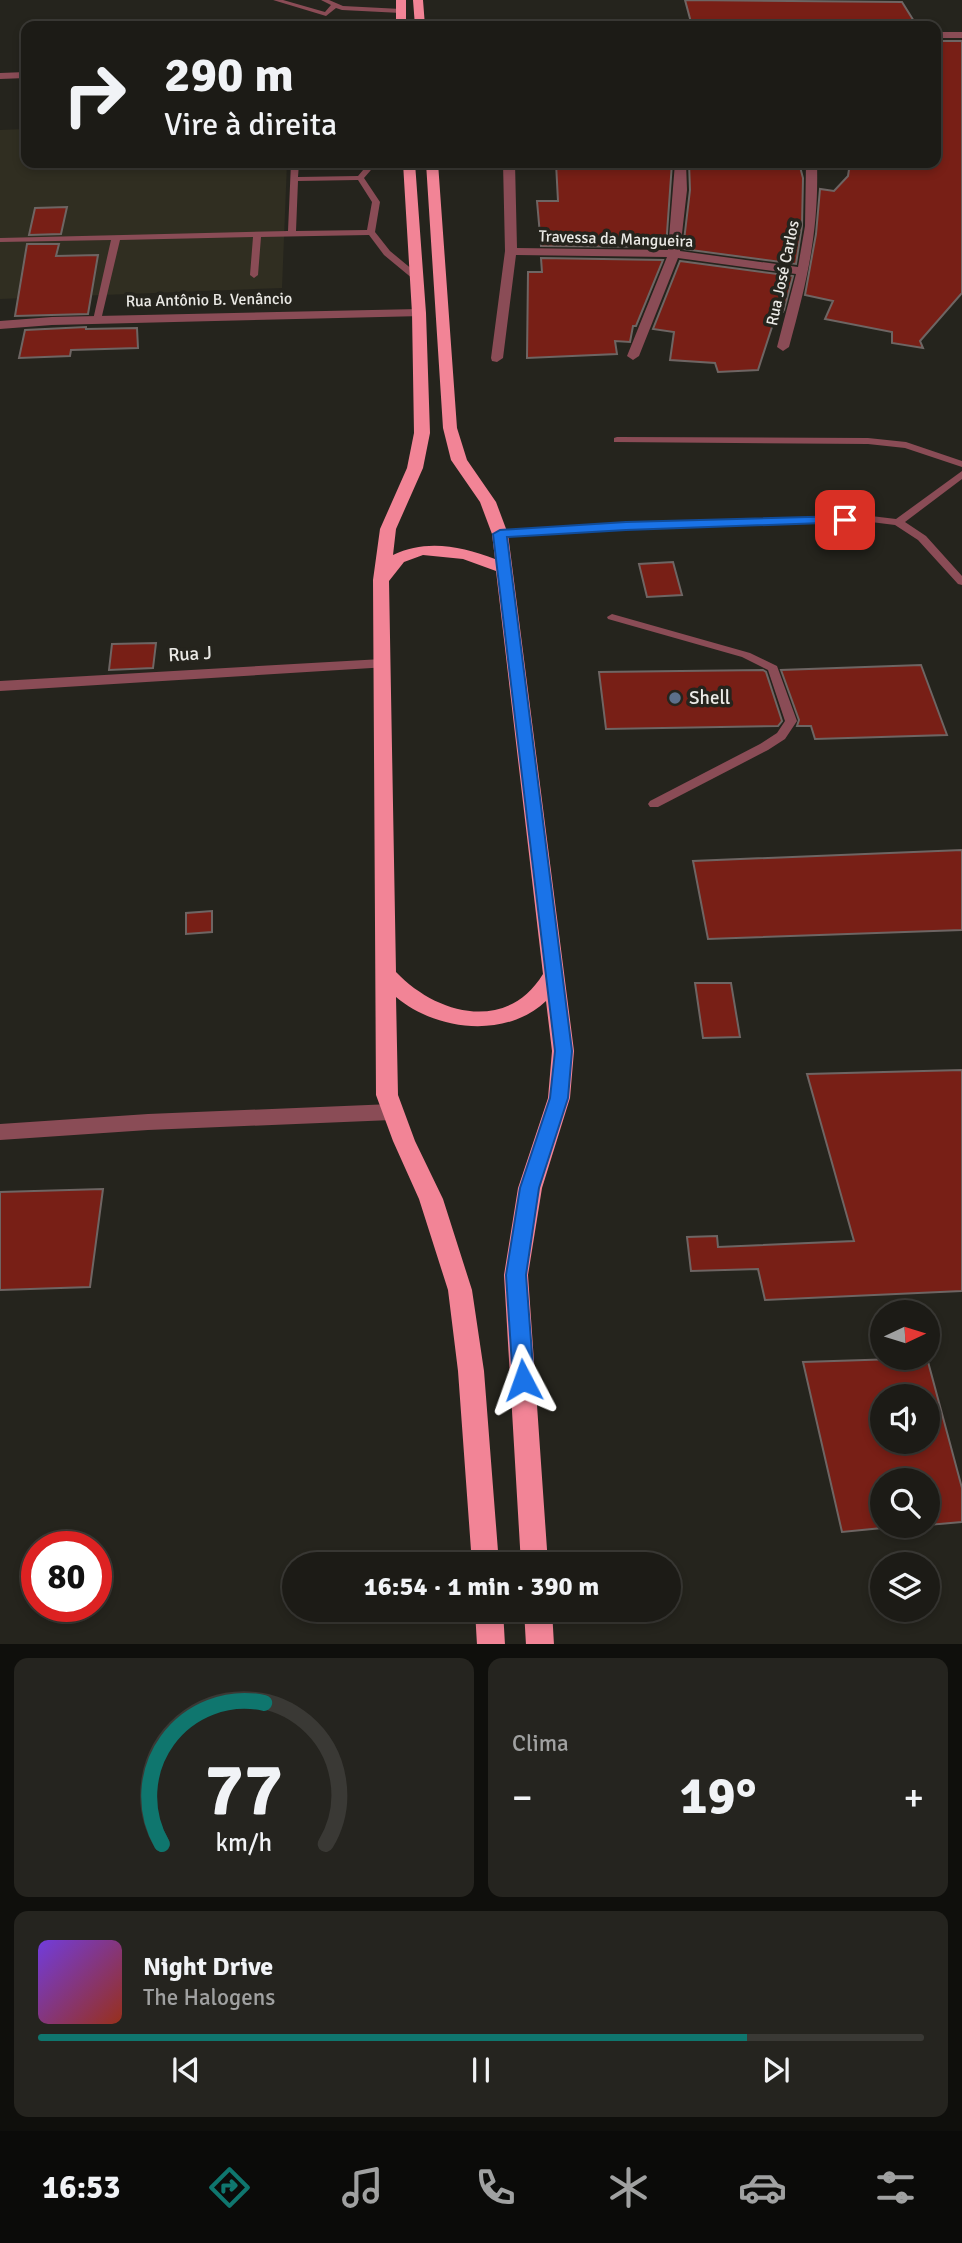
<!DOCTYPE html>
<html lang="pt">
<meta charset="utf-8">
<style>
:root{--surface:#1c1b16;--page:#25241f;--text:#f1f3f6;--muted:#a0a1a1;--line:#3a3935;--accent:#0f766e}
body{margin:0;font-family:Signika,sans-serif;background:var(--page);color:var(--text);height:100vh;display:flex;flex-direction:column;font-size:26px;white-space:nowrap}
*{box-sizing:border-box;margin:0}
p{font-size:23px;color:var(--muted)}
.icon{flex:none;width:38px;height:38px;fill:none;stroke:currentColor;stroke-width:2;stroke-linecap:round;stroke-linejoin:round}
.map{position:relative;height:1644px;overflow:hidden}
.sheet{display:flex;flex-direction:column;gap:14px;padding:14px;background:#0f0f0c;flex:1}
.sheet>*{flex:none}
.hud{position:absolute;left:21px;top:21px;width:920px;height:147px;border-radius:14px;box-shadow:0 4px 10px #0003,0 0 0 2px var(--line);background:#1c1b16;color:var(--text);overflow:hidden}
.needle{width:46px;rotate:86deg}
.buttons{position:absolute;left:870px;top:1300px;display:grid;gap:14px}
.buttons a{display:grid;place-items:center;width:70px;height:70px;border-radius:50%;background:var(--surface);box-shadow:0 4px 10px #0003,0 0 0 2px var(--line);font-size:35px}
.speed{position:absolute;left:21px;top:1531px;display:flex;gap:14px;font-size:35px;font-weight:700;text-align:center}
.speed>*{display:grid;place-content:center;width:91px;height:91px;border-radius:50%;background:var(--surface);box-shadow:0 4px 10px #0003,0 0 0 2px var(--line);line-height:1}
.speed .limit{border:10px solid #d22;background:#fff;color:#111}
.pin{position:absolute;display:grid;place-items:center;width:60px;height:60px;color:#fff;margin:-30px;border-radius:14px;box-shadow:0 4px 10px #0006}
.me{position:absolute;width:77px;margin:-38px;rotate:356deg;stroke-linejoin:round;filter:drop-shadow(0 0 5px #0008)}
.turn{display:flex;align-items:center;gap:24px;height:147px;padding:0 28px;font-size:32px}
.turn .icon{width:91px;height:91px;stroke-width:2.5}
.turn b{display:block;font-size:49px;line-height:60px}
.big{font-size:52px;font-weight:800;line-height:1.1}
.sheet .tile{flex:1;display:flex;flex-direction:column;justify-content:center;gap:10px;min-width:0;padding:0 24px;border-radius:14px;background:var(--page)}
.sheet .dial{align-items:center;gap:0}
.dial svg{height:182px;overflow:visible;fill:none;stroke:var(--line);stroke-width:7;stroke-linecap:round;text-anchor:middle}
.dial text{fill:var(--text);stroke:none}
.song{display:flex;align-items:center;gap:21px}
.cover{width:84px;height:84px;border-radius:10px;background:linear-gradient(135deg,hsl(260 70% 55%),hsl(10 70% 35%))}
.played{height:7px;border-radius:4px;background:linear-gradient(90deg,var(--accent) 80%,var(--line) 80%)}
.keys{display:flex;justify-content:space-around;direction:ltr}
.heat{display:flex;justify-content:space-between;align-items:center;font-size:38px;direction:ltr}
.sheet .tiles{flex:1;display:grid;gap:14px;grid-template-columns:1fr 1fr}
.tile:last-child{grid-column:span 2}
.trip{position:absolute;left:282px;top:1552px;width:399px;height:70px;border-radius:35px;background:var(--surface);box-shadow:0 4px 10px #0003,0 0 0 2px var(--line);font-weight:800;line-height:70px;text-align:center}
.menu{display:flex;height:112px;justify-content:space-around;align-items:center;background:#0b0b09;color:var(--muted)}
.menu .icon{width:49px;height:49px}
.menu .on{color:var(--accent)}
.menu b{font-size:32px;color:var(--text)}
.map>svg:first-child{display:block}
.built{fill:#302e21}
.building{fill:#781f16;stroke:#6e6563;stroke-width:2;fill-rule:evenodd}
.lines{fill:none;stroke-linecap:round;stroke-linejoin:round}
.service{fill:#8a4c56;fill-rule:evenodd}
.minor{fill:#8a4c56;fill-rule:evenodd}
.trunk{fill:#f28496;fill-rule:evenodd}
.route{fill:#1a73e8;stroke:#114b97;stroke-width:2}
.service-dot{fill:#5c6f8a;stroke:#25241d;stroke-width:2.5}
.labels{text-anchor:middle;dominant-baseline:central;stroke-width:7;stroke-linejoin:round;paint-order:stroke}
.far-street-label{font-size:16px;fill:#ebeae6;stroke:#25241d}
.street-label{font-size:19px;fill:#ebeae6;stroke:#25241d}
.poi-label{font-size:19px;fill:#ebeae6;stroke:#25241d;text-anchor:start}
</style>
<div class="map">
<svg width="962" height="1645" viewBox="0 0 962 1645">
<rect width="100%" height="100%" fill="#25241d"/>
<path class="built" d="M26,129V163H287L282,288L0,299V130Z"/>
<path class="building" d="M685,0L902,2L917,26H692Z
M936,41H962V293L920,341L923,348L892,343V332L825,319L833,301L805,295L816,234L820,189L834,191L848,176L850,163H936Z
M556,163H672L666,247L541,246L537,201H558Z
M689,163H799L803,178L802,226L796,264L683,249L690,190Z
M67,207L61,234L29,235L35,208Z
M27,244H59L56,256L98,255L88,314L15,316Z
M541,258L663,260L636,326H633L630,342L615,341L617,354L527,358L528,272H542Z
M680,261L793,276L784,310L772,327L758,370L718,372L715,363L670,360L674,332L653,329Z
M86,327V329L137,328L138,348L71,350L70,356L19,358L25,330Z
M673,562L682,595L647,597L639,564Z
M156,643L153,668L109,670L112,644Z
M921,665L947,735L815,739L811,726H797L799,720L781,670Z
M763,670L766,672L782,721L778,726L606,729L599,672Z
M962,850V930L708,939L693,861Z
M212,911V932L186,934V913Z
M695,983H731L740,1037L703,1038Z
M962,1070V1291L765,1300L758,1269L691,1271L687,1237L717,1236L718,1247L854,1241L807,1074Z
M103,1189L90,1287L0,1290V1192Z
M927,1358L962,1488V1522L928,1525V1480H882V1528L842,1532L803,1362ZM882,1396H928V1442H882Z"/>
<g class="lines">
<path class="service" d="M273,0H283L325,12L331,5L321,0H329L343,6L401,9L404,11L401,13L342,10L336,8L326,16Z
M291,163H299L298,177L358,176L369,163H377L364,178L380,202L375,232L390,251L419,275V279H413L384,255L369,235L261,237L258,275L254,278L250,275L253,237L120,240L101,320L97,323L93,320L111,240L0,242V238L288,231ZM358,180L372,202L367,230L296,231L298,181Z
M617,437L868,438L906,442L962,461V467L905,448L868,444L614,442V438Z
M962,471V479L905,522L926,536L962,576V585L958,584L918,540L895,525L871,522L626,529L500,537L495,534L500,531L626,523L871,516L896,519Z
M612,614L750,653L777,666L797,721L785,739L768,750L658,807H650L648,804L650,801L760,744L777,733L785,721L768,670L742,657L608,619L607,617Z"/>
<path class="minor" d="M936,32H962V38H936Z
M26,72V78L0,79V73Z
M428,163H483L477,166L432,168L428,167Z
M503,163H515L517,248L668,250L675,163H686L687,190L680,251L798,267L805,226L806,163H817C819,232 807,281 789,347L783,351L777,347L796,274L678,258L639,356L633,360L627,356L667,257L516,255L503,358L497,362L492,361L491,358L505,251Z
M419,309L425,313L423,316L52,325L0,329V321L52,317Z
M382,659L390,664L388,667L0,691V681Z
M392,1104L399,1107L402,1112L399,1117L392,1120L148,1130L0,1140V1124L148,1114Z"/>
<path class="trunk" d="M396,0H406V26H396Z
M413,0H423L425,26H415Z
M403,163H415L426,313L430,433L423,468L396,529L393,555C426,539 461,546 495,559L492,534L480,502L451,460L443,428L426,163H438L457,428L467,460L496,502L508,534L574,1051L570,1098L542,1188L528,1275L548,1564H521L504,1275L518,1188L548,1098L552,1051L546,1001C506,1039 436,1031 396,997L398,1095L415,1141L443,1199L472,1290L484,1371L499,1564H472L458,1371L448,1290L419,1199L393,1141L376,1095L373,580L380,529L407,468L414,433L412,313ZM423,555L463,559L496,571L543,974C507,1033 437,1015 396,972L389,581L404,562Z
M475,1610H503L505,1645H477Z
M524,1610H552L554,1645H526Z"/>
</g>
<path class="route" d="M845,516L852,520L850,522L626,530L507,537L572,1051L568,1098L539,1188L526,1275L534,1380L531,1386L523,1389L516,1386L513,1380L506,1275L520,1188L550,1098L555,1051L493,534L500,530L626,522Z"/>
<circle class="service-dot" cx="675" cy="698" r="7"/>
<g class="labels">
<g class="far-street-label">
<text transform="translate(616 239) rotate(2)">Travessa da Mangueira</text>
<text transform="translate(783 273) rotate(-78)">Rua José Carlos</text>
<text transform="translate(209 300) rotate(-1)">Rua Antônio B. Venâncio</text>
</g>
<g class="street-label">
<text transform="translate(190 654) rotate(-3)">Rua J</text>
</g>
<g class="poi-label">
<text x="689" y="698">Shell</text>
</g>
</g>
</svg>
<div class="buttons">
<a><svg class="needle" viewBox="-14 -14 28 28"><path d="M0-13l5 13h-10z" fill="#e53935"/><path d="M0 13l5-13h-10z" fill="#a0a1a1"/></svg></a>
<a><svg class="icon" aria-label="sound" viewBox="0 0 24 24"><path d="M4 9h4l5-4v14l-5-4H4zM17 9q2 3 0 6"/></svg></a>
<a><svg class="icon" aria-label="search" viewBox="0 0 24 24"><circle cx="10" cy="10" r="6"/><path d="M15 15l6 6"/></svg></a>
<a><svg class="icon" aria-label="layers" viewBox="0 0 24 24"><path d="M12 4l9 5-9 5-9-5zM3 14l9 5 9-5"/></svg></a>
</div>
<div class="speed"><div class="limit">80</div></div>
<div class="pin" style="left:845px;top:520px;background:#d93025"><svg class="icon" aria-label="arrive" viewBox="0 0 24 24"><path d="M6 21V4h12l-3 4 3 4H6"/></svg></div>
<svg class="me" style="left:523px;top:1380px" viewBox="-20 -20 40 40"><path d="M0-17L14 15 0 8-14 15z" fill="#1a73e8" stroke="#fff" stroke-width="4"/></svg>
<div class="trip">16:54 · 1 min · 390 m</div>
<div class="hud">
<div class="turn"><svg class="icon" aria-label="right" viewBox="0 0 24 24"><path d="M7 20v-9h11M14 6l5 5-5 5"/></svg><div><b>290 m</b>Vire à direita</div></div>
</div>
</div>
<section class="sheet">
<div class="tiles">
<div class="tile dial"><svg viewBox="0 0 100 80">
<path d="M14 69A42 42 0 1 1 86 69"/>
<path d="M14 69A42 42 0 0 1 59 7" stroke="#0f766e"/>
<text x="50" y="56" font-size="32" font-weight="700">77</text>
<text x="50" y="72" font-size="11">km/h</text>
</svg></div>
<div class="tile"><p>Clima</p>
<div class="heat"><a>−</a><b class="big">19°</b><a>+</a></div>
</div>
<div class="tile">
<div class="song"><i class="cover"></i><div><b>Night Drive</b><p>The Halogens</p></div></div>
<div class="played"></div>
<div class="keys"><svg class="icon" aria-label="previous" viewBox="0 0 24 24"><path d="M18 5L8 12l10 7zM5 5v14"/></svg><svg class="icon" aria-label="pause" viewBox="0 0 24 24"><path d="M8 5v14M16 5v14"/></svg><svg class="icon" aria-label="next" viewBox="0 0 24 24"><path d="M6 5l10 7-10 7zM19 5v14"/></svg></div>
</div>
</div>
</section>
<nav class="menu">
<b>16:53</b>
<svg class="icon on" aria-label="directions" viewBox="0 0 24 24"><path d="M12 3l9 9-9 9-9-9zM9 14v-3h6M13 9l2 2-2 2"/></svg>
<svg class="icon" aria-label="music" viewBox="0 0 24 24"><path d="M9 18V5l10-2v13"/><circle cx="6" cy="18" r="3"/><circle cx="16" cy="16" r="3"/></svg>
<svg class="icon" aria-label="phone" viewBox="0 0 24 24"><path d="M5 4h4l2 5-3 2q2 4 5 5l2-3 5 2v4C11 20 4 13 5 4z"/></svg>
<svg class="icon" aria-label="climate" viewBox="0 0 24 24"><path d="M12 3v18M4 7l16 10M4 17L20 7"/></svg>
<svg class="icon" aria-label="car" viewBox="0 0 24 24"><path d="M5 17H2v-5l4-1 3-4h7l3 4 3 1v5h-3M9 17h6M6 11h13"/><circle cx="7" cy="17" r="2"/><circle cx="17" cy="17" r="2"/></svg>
<svg class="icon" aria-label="filters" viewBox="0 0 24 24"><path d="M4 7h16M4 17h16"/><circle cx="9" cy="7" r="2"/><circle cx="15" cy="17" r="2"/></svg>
</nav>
